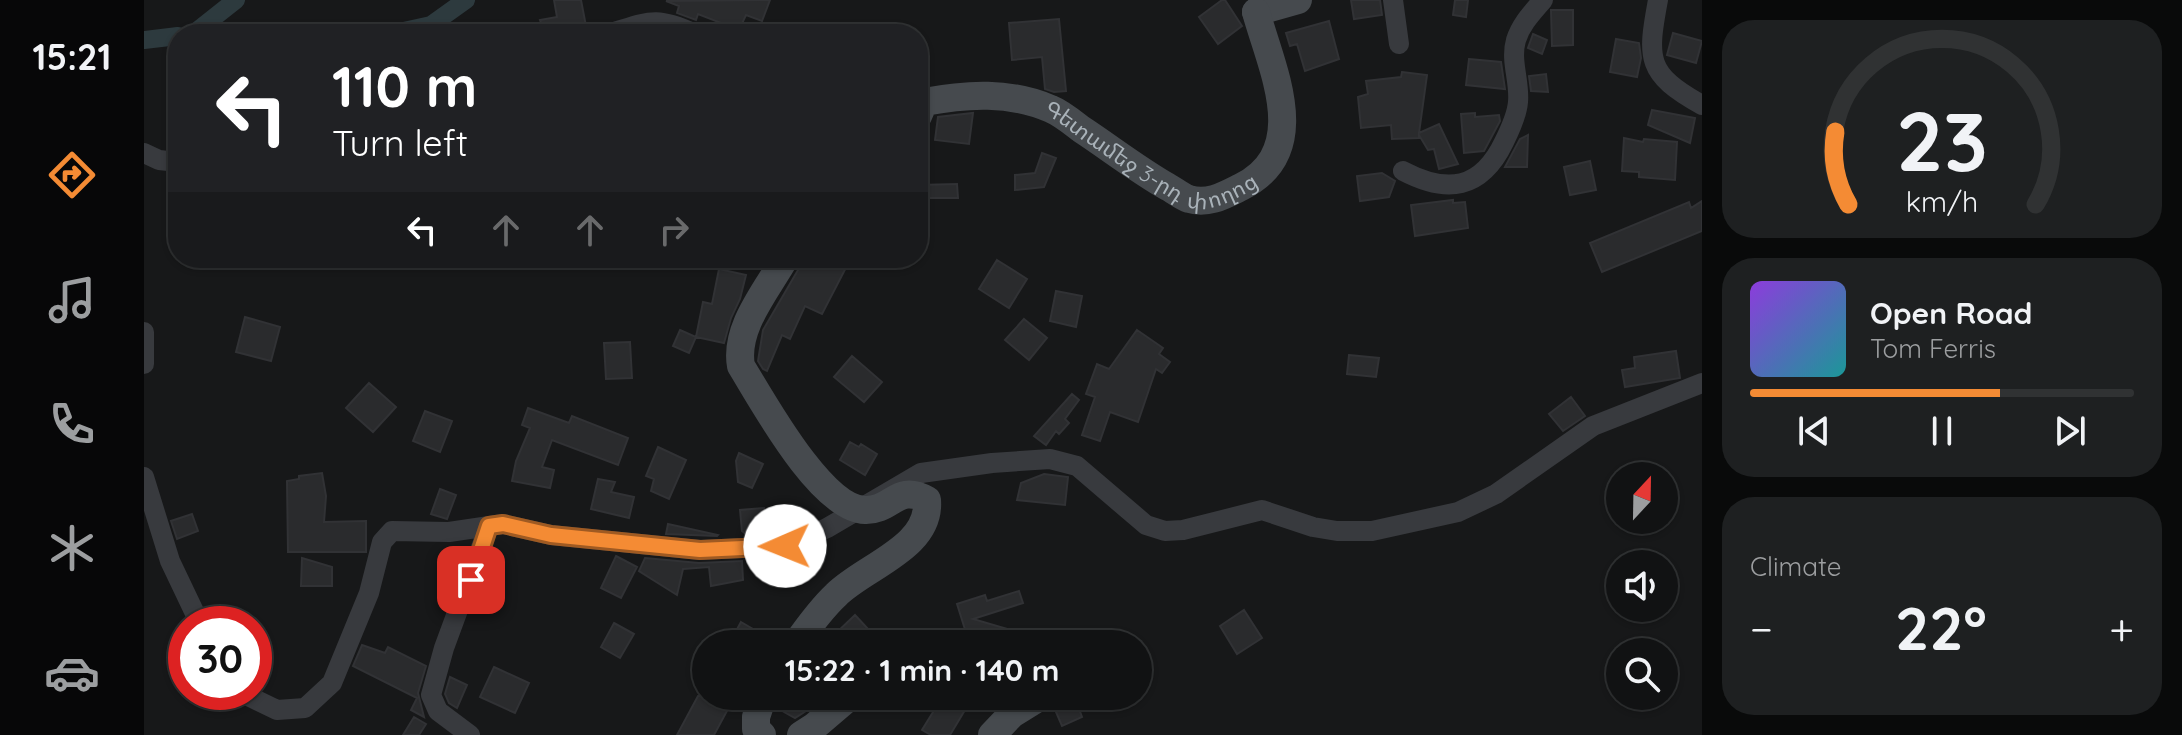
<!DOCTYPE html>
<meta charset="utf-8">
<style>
:root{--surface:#111213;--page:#1e2021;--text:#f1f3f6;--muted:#9c9ea0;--line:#303233;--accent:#f48b34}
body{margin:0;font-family:Quicksand,"Noto Sans Armenian",sans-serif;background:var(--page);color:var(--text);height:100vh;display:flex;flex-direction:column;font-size:30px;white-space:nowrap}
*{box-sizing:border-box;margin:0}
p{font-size:26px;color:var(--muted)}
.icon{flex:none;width:44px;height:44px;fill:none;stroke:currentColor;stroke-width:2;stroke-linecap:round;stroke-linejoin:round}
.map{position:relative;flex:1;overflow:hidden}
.drawer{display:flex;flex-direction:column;gap:20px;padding:20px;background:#090a0a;width:480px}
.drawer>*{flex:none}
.banner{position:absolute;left:24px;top:24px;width:760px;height:244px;border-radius:32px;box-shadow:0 2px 6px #0004,0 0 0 2px var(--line);background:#202124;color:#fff;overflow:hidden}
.needle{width:52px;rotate:22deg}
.controls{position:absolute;left:1462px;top:462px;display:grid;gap:16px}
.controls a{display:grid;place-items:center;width:72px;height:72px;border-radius:50%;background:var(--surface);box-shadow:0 2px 6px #0004,0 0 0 2px var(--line);font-size:40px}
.speed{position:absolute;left:24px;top:606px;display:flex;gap:16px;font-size:40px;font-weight:700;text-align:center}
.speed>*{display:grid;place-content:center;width:104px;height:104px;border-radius:50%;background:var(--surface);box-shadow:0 2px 6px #0004,0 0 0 2px var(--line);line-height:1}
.speed .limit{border:12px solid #d22;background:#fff;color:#111}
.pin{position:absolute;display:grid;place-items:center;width:68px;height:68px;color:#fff;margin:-34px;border-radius:16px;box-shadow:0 4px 12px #0006}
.me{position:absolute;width:88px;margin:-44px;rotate:269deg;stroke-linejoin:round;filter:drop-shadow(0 0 6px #0008)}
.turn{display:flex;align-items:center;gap:28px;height:168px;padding:0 32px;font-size:36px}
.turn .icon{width:104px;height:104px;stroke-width:2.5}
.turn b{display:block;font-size:56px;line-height:68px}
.lanes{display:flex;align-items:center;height:76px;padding:0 32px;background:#0003;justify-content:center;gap:40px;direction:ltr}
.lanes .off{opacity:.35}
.big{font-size:60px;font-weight:700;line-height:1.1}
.drawer .tile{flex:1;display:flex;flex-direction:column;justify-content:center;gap:12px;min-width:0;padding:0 28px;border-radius:32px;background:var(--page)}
.drawer .dial{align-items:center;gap:0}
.dial svg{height:208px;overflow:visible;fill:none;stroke:var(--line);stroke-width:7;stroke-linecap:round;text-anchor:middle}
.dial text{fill:var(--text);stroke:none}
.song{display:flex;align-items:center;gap:24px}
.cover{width:96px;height:96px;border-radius:12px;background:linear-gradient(135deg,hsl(270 70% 55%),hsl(180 70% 35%))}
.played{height:8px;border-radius:4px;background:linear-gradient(90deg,var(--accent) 65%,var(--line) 65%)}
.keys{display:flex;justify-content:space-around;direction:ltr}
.heat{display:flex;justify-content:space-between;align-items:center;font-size:44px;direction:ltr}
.trip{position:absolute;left:548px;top:630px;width:460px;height:80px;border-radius:40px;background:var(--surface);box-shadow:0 2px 6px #0004,0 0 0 2px var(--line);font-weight:700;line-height:80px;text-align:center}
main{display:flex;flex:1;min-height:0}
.dock{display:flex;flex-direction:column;width:144px;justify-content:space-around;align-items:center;background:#070708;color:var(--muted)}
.dock .icon{width:56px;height:56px}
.dock .active{color:var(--accent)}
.dock b{font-size:36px;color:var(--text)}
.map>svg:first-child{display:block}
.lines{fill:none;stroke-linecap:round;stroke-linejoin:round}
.canal{stroke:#2d3a3e;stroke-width:18}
.building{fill:#2a2b2d;stroke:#313235;stroke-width:2}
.street{stroke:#383a3e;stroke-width:20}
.secondary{stroke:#464a4e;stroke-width:28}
.route-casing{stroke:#9f5a22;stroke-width:20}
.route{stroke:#f48b34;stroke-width:14}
.labels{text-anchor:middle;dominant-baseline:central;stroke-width:8;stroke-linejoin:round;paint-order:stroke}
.street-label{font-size:22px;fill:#a9b2b9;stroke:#121314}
</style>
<main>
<nav class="dock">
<b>15:21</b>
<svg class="icon active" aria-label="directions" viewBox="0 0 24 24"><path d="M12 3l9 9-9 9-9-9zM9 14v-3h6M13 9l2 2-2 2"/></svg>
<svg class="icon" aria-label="music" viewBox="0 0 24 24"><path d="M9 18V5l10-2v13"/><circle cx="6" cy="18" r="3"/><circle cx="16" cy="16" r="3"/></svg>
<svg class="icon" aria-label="phone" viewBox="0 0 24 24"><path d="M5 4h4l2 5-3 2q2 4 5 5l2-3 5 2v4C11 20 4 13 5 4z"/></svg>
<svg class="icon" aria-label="climate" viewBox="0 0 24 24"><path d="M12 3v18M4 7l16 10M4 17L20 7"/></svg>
<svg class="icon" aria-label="car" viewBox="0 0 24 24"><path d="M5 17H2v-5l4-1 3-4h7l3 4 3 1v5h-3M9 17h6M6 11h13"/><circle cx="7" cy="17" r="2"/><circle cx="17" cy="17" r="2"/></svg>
</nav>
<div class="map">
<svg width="1558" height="735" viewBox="0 0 1558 735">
<rect width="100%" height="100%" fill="#171819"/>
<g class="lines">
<path class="canal" d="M49,34L92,0
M246,34L287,25L322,0
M0,40L34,36"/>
</g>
<path class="building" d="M410,0H437L442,26L414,34H401L396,20L413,17Z
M626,0L618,21L602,15L595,30L554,14L552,20L533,13L535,6L522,1Z
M1078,0H1081L1098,26L1074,44L1055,17Z
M1207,0H1236L1238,15L1210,19Z
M1311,0H1324L1322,17L1309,15Z
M1407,10H1429V45L1408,46Z
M915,19L922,91L910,92L901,89L898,57L868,60L865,23Z
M1185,21L1195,59L1161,71L1153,44L1146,46L1142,33Z
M1529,33L1558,41L1552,63L1523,55Z
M1389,34L1403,40L1398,54L1384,48Z
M1472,39L1495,43L1497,58L1493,77L1466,72Z
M1325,59L1357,62L1361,89L1322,85Z
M1258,72L1283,75L1275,133L1295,124L1314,164L1295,169L1290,149L1284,150L1275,135V138L1248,139L1247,125L1217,128L1214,97L1224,94L1222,81L1257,77Z
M1402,74L1404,92L1387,91L1385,76Z
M1508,110L1551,118L1546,143L1504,125Z
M829,113L825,144L791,140L794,117Z
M1331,113V117L1355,115L1356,121L1340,151L1320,153L1317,114Z
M1384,135L1383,167H1361L1376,139Z
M1480,138L1499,142L1500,139L1533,142L1531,180L1495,177V172L1478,171Z
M898,153L912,158L900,187L871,190V175L891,173Z
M1446,161L1452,190L1426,195L1420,167Z
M1238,173L1251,181L1245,197L1216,201L1213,176Z
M813,184L814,198H774V185Z
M1309,200V203L1321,202L1324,228L1271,236L1267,205Z
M1558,201V231L1458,272L1446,243L1545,202L1547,208Z
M661,258H707L678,314L661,306L646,339L638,335L623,371L619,369L614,361L619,330Z
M853,260L883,279L865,308L835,289Z
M575,269L602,275L596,299L587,318L580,343L552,337L559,302L568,304Z
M912,291L938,296L932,327L906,321Z
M101,317L136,327L127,361L92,352Z
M880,319L903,338L885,360L861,340Z
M536,330L552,337L545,353L529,346Z
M993,330L1019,348L1015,354L1026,362L1018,373L1012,369L994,422L966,412L956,441L938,435L951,397L942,394L953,364L965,369Z
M486,342L488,378L462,379L460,343Z
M1532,351L1536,378L1481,387L1478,370L1491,368L1490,357Z
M1205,355L1235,358L1232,377L1203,374Z
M708,356L738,382L720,402L690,377Z
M225,383L252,407L229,432L202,408Z
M928,394L935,400L921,419L925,423L915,434L912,431L902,445L890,436Z
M1427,397L1441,416L1419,431L1405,414Z
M384,408L425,423L428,416L484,438L474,465L408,440L398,467L410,470L406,488L368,481L372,461L386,428L378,425Z
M281,411L308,421L296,452L269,441Z
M706,442L715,447L717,444L733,454L721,475L696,460Z
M514,447L542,460L525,499L507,491L510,479L502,476Z
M595,453L619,464L608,488L594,482L592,461Z
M178,473L182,496L180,522L222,521V552H144L143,481L155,479V476Z
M900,474L924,477L921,505L873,500L877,483Z
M454,479L471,482L467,492L490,497L485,518L447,509Z
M296,489L312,495L303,519L287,514Z
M620,508L622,534L603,535L598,531L596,510Z
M48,514L54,531L33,539L27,521Z
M524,524L574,535L573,536L522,534Z
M472,556L493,567L477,598L457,588Z
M158,558L188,567V586H157Z
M501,558L555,563L598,561L599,580L567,586L565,567L539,569L533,595L495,571Z
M875,591L879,603L829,619L860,628L824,639L813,604L841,595L843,601Z
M1100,610L1118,638L1093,654L1076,626Z
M711,615L738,644H697L689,636Z
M597,622L635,644H585Z
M470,623L490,634L476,658L457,647Z
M218,645L241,653L244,647L282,666L274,693L280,717L267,710L273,698L209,666Z
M350,667L385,683L371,713L336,697Z
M306,677L323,685L313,708L305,703L301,694Z
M554,696H591L570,735H533Z
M636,696H674L665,709L651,718L633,708Z
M799,696L821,710L806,735H787L778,730Z
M933,703L938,717L918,726L912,712Z
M270,717L282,724L275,735H259Z"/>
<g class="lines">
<path class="street" d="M1249,0L1255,44
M1514,0C1503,59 1502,74 1558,105
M464,34C504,22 511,15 551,34
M0,153L15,160L34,162
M1259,171C1303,194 1337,190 1360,142C1366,130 1373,115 1374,102C1376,81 1366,61 1372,40C1377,24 1388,13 1399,0
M0,332V364
M0,477L26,561L56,624
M96,692L133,710L161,708L188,683L225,593L238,542L248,531L305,532L359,524L407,535L556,550L641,546L683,528L777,473L848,463L906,459L933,466L1002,525L1021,531L1039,530L1118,510L1169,527L1193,531H1228L1314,512L1352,494L1449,426L1558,383
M326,735L294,711L287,695L300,648L345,526"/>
<g class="secondary">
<path d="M1112,12L1154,0"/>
<path id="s1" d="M774,116L780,102C822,94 866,91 907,109C917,113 928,122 937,129C966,148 994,170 1024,187C1030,190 1038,197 1045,199C1064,205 1081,195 1097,187C1169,151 1128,70 1112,12"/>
<path d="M641,258C623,290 590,328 597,366C618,400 677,509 721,510C748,511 753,483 783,500C787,548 721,566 692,595C677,609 664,627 652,644"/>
<path d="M618,735L612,729V717L619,696"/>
<path d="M657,735L671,726L706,696"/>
<path d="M848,735L868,714L897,696"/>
</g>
</g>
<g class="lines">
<g class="route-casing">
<path id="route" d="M327,580L345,526L359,524L407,535L556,550L641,546"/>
</g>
<use href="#route" class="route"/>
</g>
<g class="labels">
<g class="street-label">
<text stroke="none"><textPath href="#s1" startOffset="260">Գետամեջ 3-րդ փողոց</textPath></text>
</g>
</g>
</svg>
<div class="controls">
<a><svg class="needle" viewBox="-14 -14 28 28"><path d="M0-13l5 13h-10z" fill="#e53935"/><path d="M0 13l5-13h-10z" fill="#9c9ea0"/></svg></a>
<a><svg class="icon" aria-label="sound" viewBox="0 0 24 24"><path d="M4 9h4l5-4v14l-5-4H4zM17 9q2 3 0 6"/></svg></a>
<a><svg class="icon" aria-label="search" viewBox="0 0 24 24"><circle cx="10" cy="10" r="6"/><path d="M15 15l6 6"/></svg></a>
</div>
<div class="speed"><div class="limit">30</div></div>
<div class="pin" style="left:327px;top:580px;background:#d93025"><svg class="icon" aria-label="arrive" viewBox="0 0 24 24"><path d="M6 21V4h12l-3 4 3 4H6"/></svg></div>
<svg class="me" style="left:641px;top:546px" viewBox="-20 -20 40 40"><circle r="19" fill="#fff"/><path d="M0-13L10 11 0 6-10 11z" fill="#f48b34"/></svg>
<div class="trip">15:22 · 1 min · 140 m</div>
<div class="banner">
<div class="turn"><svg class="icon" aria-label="left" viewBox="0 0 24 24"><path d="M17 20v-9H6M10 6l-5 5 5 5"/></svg><div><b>110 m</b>Turn left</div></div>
<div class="lanes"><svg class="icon" aria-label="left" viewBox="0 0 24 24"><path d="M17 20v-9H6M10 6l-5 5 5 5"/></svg><svg class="icon off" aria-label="ahead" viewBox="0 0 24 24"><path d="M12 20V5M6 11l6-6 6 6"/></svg><svg class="icon off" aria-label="ahead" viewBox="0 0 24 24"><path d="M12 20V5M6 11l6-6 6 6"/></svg><svg class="icon off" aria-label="right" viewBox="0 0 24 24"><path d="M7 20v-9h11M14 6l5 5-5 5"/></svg></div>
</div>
</div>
<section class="drawer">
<div class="tile dial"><svg viewBox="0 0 100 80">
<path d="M14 69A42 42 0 1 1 86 69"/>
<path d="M14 69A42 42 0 0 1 9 41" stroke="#f48b34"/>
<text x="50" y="56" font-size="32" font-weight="700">23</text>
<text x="50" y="72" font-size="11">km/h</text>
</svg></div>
<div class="tile">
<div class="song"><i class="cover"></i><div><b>Open Road</b><p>Tom Ferris</p></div></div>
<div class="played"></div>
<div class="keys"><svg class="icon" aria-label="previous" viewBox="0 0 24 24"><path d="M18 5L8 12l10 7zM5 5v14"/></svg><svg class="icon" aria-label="pause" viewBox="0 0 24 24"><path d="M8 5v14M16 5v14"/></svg><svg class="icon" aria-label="next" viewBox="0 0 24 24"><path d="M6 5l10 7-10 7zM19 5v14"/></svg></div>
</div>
<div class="tile"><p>Climate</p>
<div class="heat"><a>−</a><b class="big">22°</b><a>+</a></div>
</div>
</section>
</main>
